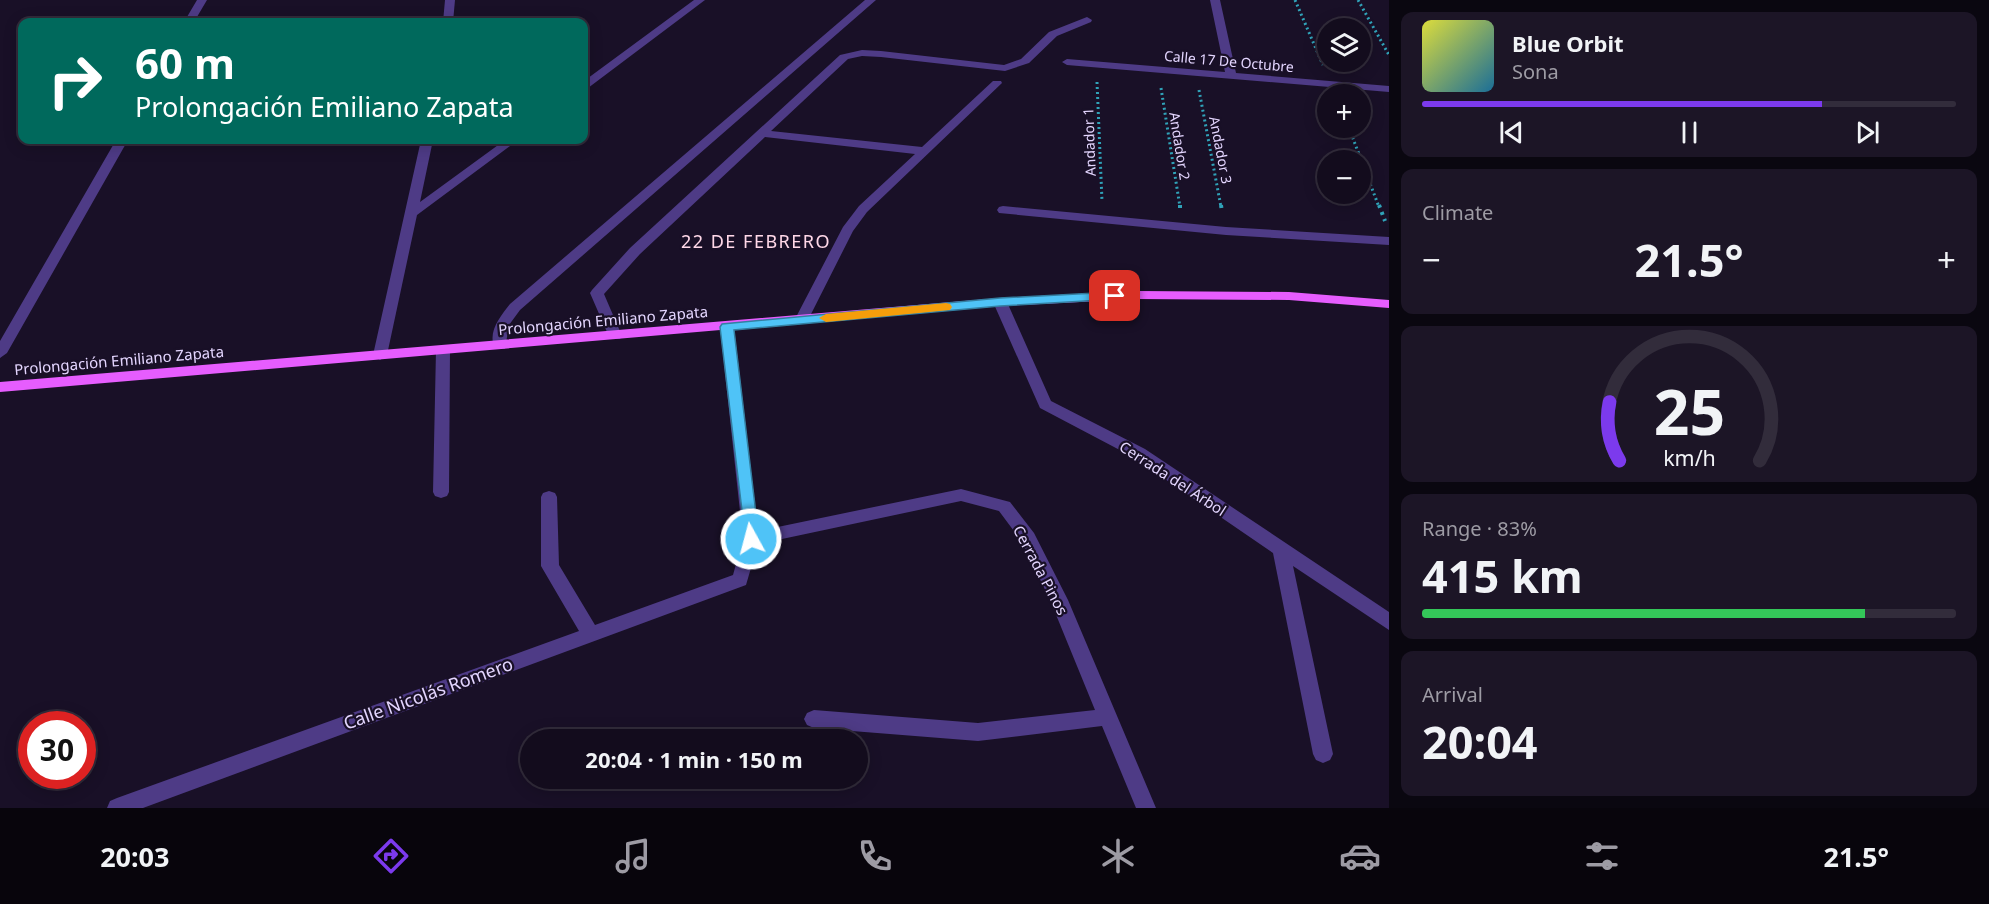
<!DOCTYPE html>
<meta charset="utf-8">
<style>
:root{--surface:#130c1d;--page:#1c1526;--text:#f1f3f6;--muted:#9d9ba4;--line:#322c3b;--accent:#7c3aed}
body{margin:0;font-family:"Noto Sans",sans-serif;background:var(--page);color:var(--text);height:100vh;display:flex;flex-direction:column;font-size:22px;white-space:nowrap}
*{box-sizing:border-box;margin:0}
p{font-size:20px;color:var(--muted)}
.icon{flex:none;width:33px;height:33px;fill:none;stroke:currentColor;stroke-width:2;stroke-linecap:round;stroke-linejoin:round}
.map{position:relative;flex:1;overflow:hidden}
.sheet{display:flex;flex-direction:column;gap:12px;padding:12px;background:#0a0710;width:600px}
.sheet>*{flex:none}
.hud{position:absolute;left:18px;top:18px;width:570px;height:126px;border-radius:12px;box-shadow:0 3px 15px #0003,0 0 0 2px var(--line);background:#00695c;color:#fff;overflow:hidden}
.tools{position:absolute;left:1317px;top:18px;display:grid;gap:12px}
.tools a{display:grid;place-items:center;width:54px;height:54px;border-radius:50%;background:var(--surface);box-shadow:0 3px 15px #0003,0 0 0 2px var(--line);font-size:30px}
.speed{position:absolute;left:18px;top:711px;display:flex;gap:12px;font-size:30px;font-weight:700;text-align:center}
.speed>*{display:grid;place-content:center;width:78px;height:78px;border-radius:50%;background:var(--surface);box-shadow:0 3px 15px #0003,0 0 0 2px var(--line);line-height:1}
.speed .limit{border:9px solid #d22;background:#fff;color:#111}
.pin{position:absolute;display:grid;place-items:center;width:51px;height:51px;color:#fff;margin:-26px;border-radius:12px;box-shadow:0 3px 9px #0006}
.me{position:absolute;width:66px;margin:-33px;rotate:353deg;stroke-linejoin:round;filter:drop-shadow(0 0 4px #0008)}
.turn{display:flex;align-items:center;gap:21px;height:126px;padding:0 18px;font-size:27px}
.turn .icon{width:78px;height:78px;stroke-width:2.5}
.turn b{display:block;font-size:42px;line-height:51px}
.big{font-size:45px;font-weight:700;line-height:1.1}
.sheet .tile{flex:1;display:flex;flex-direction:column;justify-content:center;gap:9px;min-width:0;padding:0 21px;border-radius:12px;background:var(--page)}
.sheet .dial{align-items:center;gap:0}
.dial svg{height:156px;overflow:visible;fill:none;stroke:var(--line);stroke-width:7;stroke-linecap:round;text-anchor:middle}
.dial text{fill:var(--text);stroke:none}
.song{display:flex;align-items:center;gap:18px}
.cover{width:72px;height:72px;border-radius:9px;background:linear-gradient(135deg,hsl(60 70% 55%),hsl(200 70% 35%))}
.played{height:6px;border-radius:3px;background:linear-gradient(90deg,var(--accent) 75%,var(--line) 75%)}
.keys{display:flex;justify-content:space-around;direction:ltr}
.heat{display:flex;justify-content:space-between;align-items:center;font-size:33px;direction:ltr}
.charge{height:9px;border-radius:4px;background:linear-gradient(90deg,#34c759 83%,var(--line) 0)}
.trip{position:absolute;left:520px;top:729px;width:348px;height:60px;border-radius:30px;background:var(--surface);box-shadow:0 3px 15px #0003,0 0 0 2px var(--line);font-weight:700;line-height:60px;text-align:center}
.tab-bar{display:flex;height:96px;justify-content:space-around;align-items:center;background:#08050c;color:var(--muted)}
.tab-bar .icon{width:42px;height:42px}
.tab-bar .current{color:var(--accent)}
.tab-bar b{font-size:27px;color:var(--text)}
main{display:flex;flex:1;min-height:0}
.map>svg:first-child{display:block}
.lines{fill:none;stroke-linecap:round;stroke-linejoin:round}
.path-far1{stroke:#30a3b9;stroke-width:3;stroke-dasharray:2 3;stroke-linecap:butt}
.path{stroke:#30a3b9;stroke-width:4;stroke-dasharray:3 4.5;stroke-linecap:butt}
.minor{fill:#4e3b86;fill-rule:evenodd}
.major{fill:#e65dfe;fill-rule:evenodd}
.route{fill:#4fc3f7;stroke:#337fa1;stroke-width:1.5}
.slow{fill:#f59e0b}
.labels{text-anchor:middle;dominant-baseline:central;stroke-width:4.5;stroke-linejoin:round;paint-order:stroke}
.far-street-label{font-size:14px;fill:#e4d6ff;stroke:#191027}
.street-label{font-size:15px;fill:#e4d6ff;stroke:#191027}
.quarter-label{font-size:18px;letter-spacing:1.5px;fill:#ffd8e8;stroke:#191027}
.near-street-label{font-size:18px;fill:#e4d6ff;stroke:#191027}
</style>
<main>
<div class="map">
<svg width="1389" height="808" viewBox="0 0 1389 808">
<rect width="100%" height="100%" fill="#191027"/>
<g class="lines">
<path class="path-far1" d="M1295,0L1323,65
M1358,0L1389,55
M1097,82L1102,201
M1161,88L1180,207
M1199,90L1221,207
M1349,128L1379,207"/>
<path class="path" d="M1180,205V208
M1221,205L1222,212
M1379,205L1385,221"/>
<path class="minor" d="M197,0H207L194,22H184Z
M445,0H455L453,22H443Z
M694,0H705L588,88L584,89V81Z
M865,0H876L520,310L509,325L505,349H495C487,332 500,317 510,304Z
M1210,0H1220L1236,73L1389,86V92L1067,65L1062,62L1067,59L1225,72Z
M1087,17L1092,20L1091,22L1057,36L1029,63L1005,71L881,57L862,56L848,59L771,131L922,147L993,81H1001L1002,83L867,212L853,231L806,324H796L794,321L843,227L859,206L915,154L765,137L640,254L604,294L622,336L620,339H610L590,293L592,290L630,248L840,55L862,50L881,51L1004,65L1021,59L1049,32Z
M116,140H128L7,353L0,358V341Z
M421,140H433L420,202L505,140H518L417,215L387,355L380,360L373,355Z
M1003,206L1226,227L1389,237V245L1226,235L999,213L997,210L999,207Z
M1000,298L1007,302L1051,401L1145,449L1389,612V630L1293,566L1333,754L1330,760L1323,763L1316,760L1313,754L1273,553L1133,457L1040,408L993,302Z
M727,322L734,327L758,531L961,489L1010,502L1034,533L1068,600L1156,808H1136L1102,726L978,741L814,728L807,725L804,719L807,713L814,710L978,723L1095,710L1050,600L1022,542L999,511L961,501L758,544L746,585L143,808H107L110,801L117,798L579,631L541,566V497L543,493L549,491L555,493L557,497L559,565L595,625L733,575L743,539L720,327Z
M443,345L450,350L449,492L447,496L441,498L435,496L433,492L436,350Z"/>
<path class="major" d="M1138,291L1289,292L1389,300V308L1289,300L1138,299L1000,306L0,392V382L1000,298Z"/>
</g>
<path class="route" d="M1115,292L1120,293L1121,296L1120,299L1000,306L734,330L759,539L756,544H746L720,327L722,324L1000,298Z"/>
<path class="slow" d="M946,303L950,304L952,307L950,310L826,322L819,318L826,314Z"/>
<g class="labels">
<g class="far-street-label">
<text transform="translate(1229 61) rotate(5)">Calle 17 De Octubre</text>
<text transform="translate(1089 142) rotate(-92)">Andador 1</text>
<text transform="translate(1180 146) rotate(81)">Andador 2</text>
<text transform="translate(1221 150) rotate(79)">Andador 3</text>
</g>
<g class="street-label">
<text transform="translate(603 320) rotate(-5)">Prolongación Emiliano Zapata</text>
<text transform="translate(119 360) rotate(-5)">Prolongación Emiliano Zapata</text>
<text transform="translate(1173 478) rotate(33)">Cerrada del Árbol</text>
<text transform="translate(1041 570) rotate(62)">Cerrada Pinos</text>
</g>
<g class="quarter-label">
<text x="756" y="241">22 DE FEBRERO</text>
</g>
<g class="near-street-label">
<text transform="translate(428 693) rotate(-20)">Calle Nicolás Romero</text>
</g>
</g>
</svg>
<div class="tools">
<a><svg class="icon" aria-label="layers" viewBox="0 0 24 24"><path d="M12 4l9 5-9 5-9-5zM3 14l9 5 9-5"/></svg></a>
<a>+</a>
<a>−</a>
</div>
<div class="speed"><div class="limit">30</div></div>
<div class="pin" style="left:1115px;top:296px;background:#d93025"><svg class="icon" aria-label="arrive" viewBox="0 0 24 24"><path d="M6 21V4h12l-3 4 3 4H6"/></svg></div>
<svg class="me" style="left:751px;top:539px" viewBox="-20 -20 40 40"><circle r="17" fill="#4fc3f7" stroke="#fff" stroke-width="3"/><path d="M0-11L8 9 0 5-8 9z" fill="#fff"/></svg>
<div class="trip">20:04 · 1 min · 150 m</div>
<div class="hud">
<div class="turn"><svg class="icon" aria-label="right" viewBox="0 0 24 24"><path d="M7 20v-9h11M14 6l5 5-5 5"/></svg><div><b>60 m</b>Prolongación Emiliano Zapata</div></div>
</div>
</div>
<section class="sheet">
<div class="tile">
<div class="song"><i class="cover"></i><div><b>Blue Orbit</b><p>Sona</p></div></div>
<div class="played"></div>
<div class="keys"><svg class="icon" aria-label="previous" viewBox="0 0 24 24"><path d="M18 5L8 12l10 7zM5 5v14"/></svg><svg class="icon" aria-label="pause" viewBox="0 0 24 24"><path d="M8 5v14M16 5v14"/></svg><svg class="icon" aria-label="next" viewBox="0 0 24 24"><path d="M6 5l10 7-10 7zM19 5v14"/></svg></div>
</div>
<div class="tile"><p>Climate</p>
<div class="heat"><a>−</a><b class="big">21.5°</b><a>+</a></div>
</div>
<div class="tile dial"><svg viewBox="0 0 100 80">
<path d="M14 69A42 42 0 1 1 86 69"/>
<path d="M14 69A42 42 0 0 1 9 39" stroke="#7c3aed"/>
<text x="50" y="56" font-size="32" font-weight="700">25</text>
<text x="50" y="72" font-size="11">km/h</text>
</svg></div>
<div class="tile"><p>Range · 83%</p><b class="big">415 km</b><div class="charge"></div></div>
<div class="tile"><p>Arrival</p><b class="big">20:04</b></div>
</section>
</main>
<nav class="tab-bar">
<b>20:03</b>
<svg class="icon current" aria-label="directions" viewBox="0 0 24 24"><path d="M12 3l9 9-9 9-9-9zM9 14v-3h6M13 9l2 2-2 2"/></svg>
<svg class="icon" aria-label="music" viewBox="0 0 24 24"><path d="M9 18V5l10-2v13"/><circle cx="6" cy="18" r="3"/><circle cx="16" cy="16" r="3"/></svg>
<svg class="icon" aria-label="phone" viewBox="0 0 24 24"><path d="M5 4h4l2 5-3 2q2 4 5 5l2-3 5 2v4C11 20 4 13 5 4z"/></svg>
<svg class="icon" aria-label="climate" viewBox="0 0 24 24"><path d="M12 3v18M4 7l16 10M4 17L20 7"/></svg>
<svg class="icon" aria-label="car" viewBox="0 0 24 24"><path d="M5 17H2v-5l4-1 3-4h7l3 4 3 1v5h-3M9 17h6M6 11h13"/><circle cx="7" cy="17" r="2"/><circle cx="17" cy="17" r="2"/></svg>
<svg class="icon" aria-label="filters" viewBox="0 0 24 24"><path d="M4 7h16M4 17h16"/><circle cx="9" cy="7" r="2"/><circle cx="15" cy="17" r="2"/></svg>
<b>21.5°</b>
</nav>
